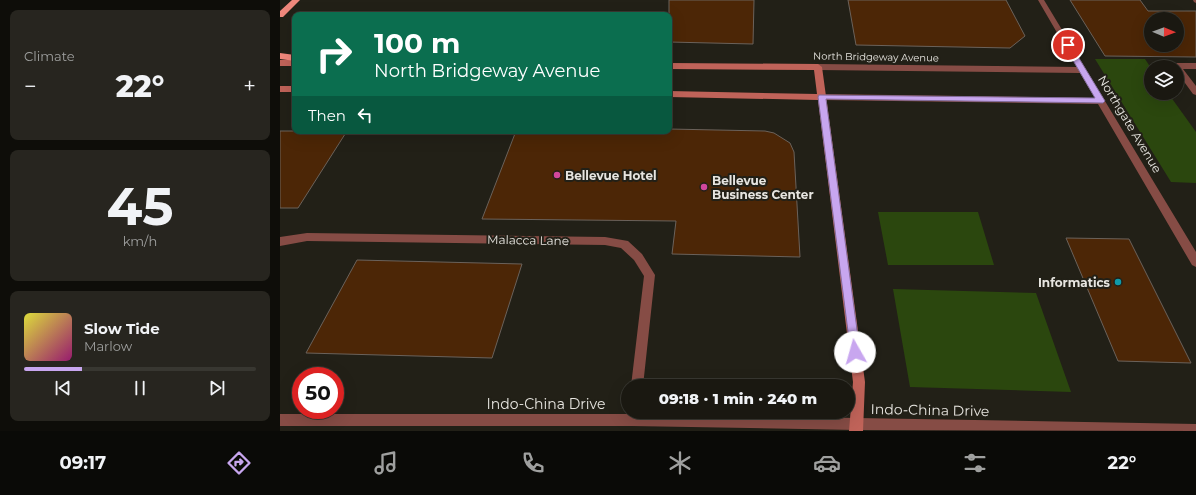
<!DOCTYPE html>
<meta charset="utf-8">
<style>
:root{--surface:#1a1811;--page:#27251f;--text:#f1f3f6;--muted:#9fa09f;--line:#383731;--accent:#c8a6ef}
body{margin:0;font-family:Montserrat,sans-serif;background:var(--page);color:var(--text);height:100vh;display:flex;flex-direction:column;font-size:15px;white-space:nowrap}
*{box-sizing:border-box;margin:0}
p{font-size:13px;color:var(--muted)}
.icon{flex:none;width:22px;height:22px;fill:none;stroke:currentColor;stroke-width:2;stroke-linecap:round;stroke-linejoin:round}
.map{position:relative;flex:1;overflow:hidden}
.panel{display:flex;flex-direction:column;gap:10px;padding:10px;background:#0e0d09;width:280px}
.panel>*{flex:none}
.guide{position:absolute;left:12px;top:12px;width:380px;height:122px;border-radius:8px;box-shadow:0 4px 16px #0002,0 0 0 1px var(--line);background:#0b6e4f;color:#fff;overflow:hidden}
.needle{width:26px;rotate:91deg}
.controls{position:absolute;left:864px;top:12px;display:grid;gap:8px}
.controls a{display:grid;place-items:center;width:40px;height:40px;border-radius:50%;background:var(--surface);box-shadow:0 4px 16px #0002,0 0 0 1px var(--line);font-size:20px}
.speed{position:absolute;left:12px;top:367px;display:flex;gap:8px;font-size:20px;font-weight:700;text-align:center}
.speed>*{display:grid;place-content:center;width:52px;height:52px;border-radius:50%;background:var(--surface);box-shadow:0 4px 16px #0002,0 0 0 1px var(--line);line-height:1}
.speed .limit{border:6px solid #d22;background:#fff;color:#111}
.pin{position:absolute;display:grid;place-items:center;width:34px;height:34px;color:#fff;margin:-17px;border:2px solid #fff;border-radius:50%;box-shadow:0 1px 4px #0007}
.me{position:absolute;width:44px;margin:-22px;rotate:353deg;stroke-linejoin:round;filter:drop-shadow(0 0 3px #0008)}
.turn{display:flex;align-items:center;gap:14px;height:84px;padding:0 16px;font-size:18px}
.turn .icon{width:52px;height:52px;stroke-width:2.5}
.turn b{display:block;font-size:28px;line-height:34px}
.then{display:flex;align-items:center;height:38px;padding:0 16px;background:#0003;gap:8px;font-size:15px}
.big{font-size:30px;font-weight:800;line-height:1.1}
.panel .tile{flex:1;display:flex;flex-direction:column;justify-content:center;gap:6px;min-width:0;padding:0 14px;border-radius:8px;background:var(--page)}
.panel .dial{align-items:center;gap:0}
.dial b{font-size:52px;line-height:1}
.song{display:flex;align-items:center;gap:12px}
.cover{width:48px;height:48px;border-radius:6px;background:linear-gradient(135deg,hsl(60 70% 55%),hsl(320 70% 35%))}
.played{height:4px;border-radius:2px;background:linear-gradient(90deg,var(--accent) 25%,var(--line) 25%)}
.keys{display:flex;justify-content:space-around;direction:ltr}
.heat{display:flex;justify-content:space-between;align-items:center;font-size:22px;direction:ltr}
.trip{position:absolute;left:341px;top:379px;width:234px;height:40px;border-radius:20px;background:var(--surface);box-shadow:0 4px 16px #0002,0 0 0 1px var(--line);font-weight:800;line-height:40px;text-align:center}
.dock{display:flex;height:64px;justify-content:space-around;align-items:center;background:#0a0a07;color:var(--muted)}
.dock .icon{width:28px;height:28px}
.dock .on{color:var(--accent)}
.dock b{font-size:18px;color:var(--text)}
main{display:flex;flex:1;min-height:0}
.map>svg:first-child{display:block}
.green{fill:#2b470e}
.building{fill:#4c2606;stroke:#6b625b;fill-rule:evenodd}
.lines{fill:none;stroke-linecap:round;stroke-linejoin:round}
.service{fill:#864c45;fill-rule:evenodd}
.minor{fill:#864c45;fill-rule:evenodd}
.tertiary{fill:#864c45;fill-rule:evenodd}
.secondary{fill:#c06359;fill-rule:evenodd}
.trunk{fill:#f0887c;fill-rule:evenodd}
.route{fill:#c8a6ef;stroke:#826c9b}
.hotel-dot{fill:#d1479c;stroke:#222017;stroke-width:1.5}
.culture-dot{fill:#0f9aa8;stroke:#222017;stroke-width:1.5}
.labels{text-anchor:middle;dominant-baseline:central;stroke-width:4;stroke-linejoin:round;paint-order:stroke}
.far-street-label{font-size:10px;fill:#e7e5e0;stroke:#222017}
.street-label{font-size:12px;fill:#e7e5e0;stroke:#222017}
.poi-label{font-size:12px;font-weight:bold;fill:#e7e5e0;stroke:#222017;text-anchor:start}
.near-street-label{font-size:14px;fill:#e7e5e0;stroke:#222017}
</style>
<main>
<section class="panel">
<div class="tile"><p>Climate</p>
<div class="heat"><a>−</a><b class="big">22°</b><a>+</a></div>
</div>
<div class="tile dial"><b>45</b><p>km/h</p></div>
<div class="tile">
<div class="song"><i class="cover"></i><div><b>Slow Tide</b><p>Marlow</p></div></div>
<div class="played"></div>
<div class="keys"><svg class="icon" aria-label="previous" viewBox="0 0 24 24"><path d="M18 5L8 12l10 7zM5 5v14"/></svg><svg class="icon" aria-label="pause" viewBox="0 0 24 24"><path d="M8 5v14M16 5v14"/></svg><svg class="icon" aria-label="next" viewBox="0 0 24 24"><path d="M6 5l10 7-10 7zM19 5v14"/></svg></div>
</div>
</section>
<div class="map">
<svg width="916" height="431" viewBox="0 0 916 431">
<rect width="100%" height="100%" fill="#222017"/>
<path class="green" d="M815,59H865L871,68V93H888L916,132V183L891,182Z
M598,212H698L714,265H608Z
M613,289L756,293L791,392L630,387Z"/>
<path class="building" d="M389,0H474L473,44L389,42Z
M568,0H726L745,36L730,48L576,45Z
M790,0H860L868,11H916V57L825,56ZM871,19H897V45H871Z
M389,129L485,131L494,133L510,143L514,152L520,257L392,254L396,221L202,219L236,131H389Z
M0,131H67L18,208H0Z
M786,238L849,239L911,363L838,361Z
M77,260L242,264L212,358L26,353Z"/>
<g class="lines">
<path class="service" d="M913,0H916V3L914,2Z
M897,63H916V69H903L916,86V95L913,94L897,72V67L893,66Z"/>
<path class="minor" d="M27,233L325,237L348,241L362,254L375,275L363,386H351L364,276L354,260L341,248L325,245L27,241L0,246V237Z
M0,414H352L577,418L582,419L583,424L582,429L577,430L352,426H0Z"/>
<path class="tertiary" d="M758,0H764L916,252V267L912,265L818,104L542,100L538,97L542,94L815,98L800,73L538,70L534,67L538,64L797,67Z
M577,418L916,424V431L577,430L572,429L571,424L572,419Z"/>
<path class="secondary" d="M0,60H15V66H0Z
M389,63L538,64L542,67L585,382L583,431H569L573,382L538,100L389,97V91L537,94L534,70L389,69Z
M0,86H15V92H0Z"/>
<path class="trunk" d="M12,0H20L3,17H0V11Z
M0,53L15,55V61L0,59Z"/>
</g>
<path class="route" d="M788,43L791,45L825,101L823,103L546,99L580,352L579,355L575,357L571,355L538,97L539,95L815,98L784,45Z"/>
<g class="hotel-dot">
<circle cx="277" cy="175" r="4"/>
<circle cx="424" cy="187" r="4"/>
</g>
<circle class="culture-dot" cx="838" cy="282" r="4"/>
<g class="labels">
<g class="far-street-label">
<text transform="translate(596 57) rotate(1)">North Bridgeway Avenue</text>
</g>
<g class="street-label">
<text transform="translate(850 124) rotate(59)">Northgate Avenue</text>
<text transform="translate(248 240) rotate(1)">Malacca Lane</text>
</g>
<g class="poi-label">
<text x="285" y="175">Bellevue Hotel</text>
<text x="432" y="180">Bellevue<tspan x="432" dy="14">Business Center</tspan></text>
<text x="830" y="282" text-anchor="end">Informatics</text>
</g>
<g class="near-street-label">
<text x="266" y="404">Indo-China Drive</text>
<text transform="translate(650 410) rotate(1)">Indo-China Drive</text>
</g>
</g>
</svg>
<div class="controls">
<a><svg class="needle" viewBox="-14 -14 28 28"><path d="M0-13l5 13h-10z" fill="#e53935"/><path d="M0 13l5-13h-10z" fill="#9fa09f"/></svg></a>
<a><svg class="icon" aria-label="layers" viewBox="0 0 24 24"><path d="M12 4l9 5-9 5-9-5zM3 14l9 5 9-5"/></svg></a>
</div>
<div class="speed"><div class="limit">50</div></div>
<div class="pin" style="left:788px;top:45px;background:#d93025"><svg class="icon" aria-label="arrive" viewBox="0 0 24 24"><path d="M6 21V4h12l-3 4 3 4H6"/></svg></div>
<svg class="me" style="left:575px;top:352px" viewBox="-20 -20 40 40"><circle r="19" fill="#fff"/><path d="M0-13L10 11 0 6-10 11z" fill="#c8a6ef"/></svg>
<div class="trip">09:18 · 1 min · 240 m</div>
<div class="guide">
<div class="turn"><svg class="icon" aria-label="right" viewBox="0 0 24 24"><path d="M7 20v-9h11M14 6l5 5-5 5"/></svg><div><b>100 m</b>North Bridgeway Avenue</div></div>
<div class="then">Then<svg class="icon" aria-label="left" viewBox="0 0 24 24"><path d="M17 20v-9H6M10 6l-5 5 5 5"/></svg></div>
</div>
</div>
</main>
<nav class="dock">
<b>09:17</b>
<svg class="icon on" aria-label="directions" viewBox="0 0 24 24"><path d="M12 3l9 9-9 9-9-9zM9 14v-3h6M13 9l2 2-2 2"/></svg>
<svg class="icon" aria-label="music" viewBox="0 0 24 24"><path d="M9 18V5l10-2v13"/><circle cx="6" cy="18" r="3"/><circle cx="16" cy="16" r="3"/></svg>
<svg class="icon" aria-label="phone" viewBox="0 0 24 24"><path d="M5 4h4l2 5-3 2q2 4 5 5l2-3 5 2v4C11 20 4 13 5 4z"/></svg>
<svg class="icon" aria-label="climate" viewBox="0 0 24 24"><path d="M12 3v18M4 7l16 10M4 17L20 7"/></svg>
<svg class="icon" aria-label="car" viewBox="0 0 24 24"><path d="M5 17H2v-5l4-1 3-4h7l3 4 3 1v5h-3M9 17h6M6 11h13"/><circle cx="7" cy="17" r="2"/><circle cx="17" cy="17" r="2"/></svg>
<svg class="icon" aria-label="filters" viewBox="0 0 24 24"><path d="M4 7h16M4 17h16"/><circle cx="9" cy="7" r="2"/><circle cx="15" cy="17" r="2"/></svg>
<b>22°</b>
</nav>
